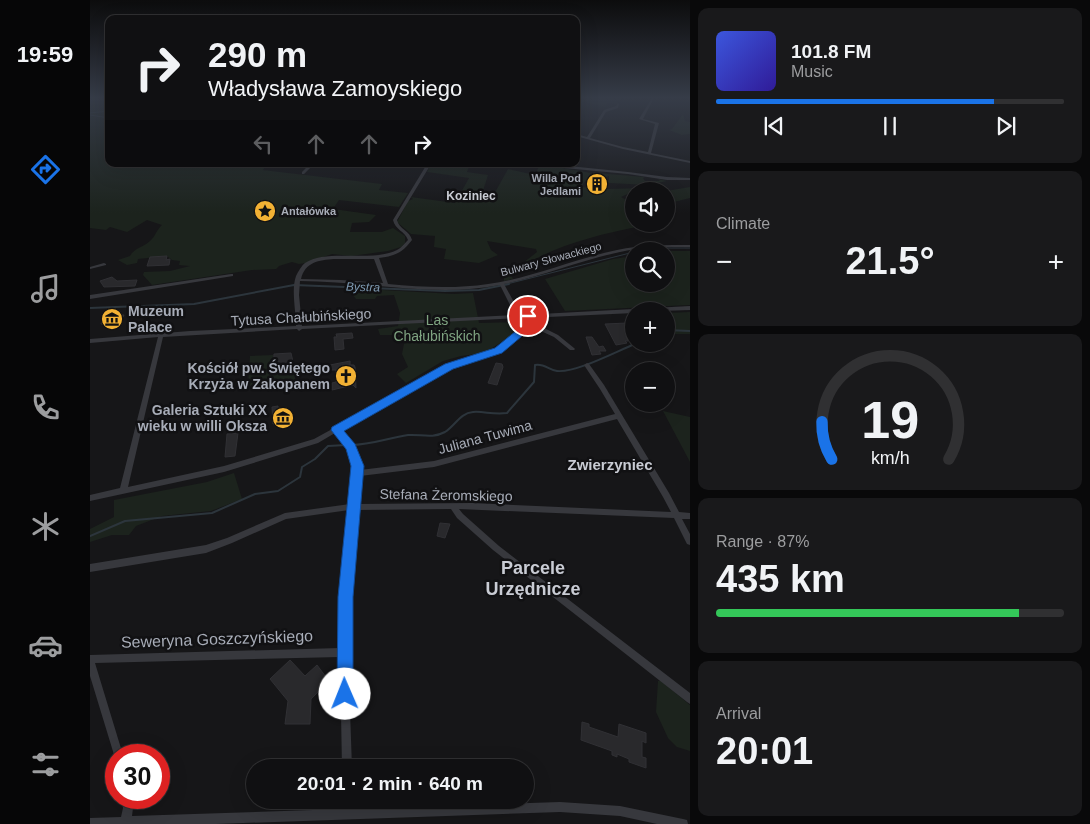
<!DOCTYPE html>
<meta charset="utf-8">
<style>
:root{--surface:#101012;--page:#19191b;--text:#f1f3f6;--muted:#9c9d9f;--line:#303032;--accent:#1a73e8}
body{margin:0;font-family:Helvetica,sans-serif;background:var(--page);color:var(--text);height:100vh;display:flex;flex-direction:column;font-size:19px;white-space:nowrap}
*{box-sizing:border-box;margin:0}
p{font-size:16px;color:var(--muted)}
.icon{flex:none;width:28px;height:28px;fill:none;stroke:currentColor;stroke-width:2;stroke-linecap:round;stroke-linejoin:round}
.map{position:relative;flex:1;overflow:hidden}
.panel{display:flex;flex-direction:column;gap:8px;padding:8px;background:#09090a;width:400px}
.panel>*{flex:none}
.hud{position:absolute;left:15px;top:15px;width:475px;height:152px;border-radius:10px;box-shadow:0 5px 20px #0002,0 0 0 1px var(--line);background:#101012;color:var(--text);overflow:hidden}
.fabs{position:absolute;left:535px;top:182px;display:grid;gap:10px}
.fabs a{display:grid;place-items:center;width:50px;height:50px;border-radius:50%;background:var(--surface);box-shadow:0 5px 20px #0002,0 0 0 1px var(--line);font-size:25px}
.speed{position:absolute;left:15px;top:744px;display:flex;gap:10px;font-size:25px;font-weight:700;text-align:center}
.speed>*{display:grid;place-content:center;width:65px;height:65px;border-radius:50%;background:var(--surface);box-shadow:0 5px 20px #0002,0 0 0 1px var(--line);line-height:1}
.speed .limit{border:8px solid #d22;background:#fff;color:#111}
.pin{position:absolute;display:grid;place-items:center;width:42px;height:42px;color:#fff;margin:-21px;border:2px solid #fff;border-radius:50%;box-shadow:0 1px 5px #0007}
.me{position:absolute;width:55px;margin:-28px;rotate:359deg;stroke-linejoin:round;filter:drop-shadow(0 0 4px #0008)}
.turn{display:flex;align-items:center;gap:18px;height:105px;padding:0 20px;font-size:22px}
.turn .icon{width:65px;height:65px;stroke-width:2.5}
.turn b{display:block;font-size:35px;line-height:42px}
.lanes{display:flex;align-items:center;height:48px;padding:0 20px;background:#0003;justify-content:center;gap:25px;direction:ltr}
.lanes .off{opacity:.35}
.big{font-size:38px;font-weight:600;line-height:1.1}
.panel .card{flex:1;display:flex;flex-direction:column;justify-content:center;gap:8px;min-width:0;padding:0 18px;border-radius:10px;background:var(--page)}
.panel .dial{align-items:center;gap:0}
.dial svg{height:130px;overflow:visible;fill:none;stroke:var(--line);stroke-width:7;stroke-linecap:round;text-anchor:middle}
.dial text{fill:var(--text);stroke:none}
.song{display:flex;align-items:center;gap:15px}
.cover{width:60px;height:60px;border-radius:8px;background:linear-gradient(135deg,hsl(230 70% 55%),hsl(250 70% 35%))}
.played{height:5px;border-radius:2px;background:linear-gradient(90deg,var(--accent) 80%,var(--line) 80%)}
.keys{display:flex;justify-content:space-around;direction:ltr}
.heat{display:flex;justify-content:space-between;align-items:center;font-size:28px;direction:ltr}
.charge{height:8px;border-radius:4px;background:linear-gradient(90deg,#34c759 87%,var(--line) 0)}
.trip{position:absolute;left:156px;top:759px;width:288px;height:50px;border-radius:25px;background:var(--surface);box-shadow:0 5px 20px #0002,0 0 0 1px var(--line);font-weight:600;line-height:50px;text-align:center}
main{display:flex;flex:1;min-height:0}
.menu{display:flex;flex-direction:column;width:90px;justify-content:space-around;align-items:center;background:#060607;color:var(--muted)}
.menu .icon{width:35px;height:35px}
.menu .selected{color:var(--accent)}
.menu b{font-size:22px;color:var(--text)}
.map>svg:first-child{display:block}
.green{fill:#1c231d}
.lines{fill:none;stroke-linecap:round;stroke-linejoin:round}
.stream-far1{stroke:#2c353c;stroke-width:1}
.stream{stroke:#2c353c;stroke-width:2}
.building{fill:#29292c;stroke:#303034}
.minor{fill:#37383d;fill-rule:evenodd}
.route{fill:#1a73e8;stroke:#114b97}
.labels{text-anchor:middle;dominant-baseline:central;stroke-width:5;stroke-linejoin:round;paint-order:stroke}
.far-poi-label{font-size:11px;font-weight:bold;fill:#a8adb8;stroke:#111113;text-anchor:end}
.far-street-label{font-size:11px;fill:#a8adb8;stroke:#111113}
.far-neighbourhood-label{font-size:12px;font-weight:bold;fill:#c9ccd4;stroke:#111113}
.far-water-label{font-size:12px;font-style:italic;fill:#7f9bb3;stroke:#111113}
.poi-label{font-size:14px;font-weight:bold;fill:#a8adb8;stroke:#111113;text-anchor:end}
.street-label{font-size:14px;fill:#a8adb8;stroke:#111113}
.park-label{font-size:14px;fill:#7fa381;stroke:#111113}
.neighbourhood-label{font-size:15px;font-weight:bold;fill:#c9ccd4;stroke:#111113}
.near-street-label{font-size:16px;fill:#a8adb8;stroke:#111113}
.near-neighbourhood-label{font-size:18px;font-weight:bold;fill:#c9ccd4;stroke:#111113}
</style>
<main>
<nav class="menu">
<b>19:59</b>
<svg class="icon selected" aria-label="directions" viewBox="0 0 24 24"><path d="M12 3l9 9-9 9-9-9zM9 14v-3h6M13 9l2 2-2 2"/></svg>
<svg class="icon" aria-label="music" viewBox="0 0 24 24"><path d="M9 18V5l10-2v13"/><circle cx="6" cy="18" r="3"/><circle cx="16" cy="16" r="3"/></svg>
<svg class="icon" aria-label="phone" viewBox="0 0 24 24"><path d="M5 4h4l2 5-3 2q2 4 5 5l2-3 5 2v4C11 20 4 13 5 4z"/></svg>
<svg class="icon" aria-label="climate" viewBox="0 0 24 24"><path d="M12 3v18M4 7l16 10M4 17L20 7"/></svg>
<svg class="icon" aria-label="car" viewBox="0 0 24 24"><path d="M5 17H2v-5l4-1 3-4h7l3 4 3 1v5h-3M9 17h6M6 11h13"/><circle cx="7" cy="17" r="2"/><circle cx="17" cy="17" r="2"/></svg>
<svg class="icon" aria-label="filters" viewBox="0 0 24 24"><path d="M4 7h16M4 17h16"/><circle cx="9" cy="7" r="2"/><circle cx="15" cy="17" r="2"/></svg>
</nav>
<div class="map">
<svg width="600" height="824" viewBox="0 0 600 824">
<rect width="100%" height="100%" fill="#161618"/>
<path class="green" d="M0,98H19V164H169L176,165L173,170L292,184L289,190L318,193L309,207L249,200L243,209L286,215L279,222L262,223L260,232H292L303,228L315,236V243L311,247L298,251L261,256L242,254L216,263L209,264L202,262L189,266L186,269L162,270L62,285L53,275L54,272L80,271L100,266L89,265L90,261L82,260L77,256L48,259L47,263L37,265L28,260L40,256C44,248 54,247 60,241C65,237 67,229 72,225L57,220L37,232L20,227L16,230L0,228Z
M497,98H545L544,100L531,98L528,104L518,103L515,107L494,102Z
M593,114L595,121L600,122V134L592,135L579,130L582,129Z
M341,164H380L377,172L398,175L392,194L403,196L418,169L445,175L450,164L501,173L491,187L513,189L560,188L544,191L531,197L538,201L544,200V224H546L547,227C506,235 454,248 421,275L423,279L414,281V278L447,252L446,249L397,241L401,250L408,255L389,263L354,259L356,249L344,247L345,236L321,234L307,222L318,201L323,199L321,197L365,203L379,178L337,172Z
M506,173L555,177L553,178L555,181H570L568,179L577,181L558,185L519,183L516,182L519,180V176L510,179L505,176L510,174Z
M600,187V198L576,204V191Z
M572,251H600V305L475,311L455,279L523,259L544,256V284H576V251Z
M257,288L364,294L383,293L389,323L431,322L423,331V335L394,353L371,356L353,361L316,383L307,374L318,367L312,354L315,339L304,335H290L288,329L308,326L310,313L304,295L287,296L285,299H266Z
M600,312V334H583L576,324V313Z
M183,355V368L205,367V382L158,386L160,356Z
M573,411L600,417V462Z
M144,473L152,499L121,511L72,516L46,526L39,535H22L0,542V529L24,517V500L117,482Z
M568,681H571L600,705V751L587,747L578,738L566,712Z"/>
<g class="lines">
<path class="stream-far1" d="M0,113L19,111
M0,115L19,118
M546,251L570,248H600
M413,285L544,252"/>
<path class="stream" d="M0,308L104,304L204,285L355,291L389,290L419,284
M576,330L600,331
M261,445C281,445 298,438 318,435C331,434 342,439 355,432C365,426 370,413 383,412C394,411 403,415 417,413L444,382L445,365C454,363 459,370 467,371C486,373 527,351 545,344
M0,536L35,521L122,513L165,494L188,491L210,477L212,467L225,459L238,446L256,445"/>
</g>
<path class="building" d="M77,256L76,260L80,259L79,265L57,266L60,257Z
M22,277L27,281L47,280L45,286L14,287L10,281Z
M30,311L29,315H34L30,323L11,324L14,316L19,315L21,312Z
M537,323L542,326L540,336H536L538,341H535L537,343L526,345L515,324Z
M262,333L263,338L253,339L254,349L245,350L244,337H247L246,334Z
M496,337H502L509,347L513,346L516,351H509L511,354L502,355Z
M201,353L204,366L183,368L184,354Z
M260,361V365H264L265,367L266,388L263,385L242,390V383L246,382L247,380L246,370H241L240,365Z
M406,363L412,364L413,367L407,385L398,383Z
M188,406L189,414L202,413L203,421L191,424V423L183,424L182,407Z
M148,433L145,456L135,457L137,434Z
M350,523L360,524L355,538L347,536Z
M200,660L215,676L227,665L239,681L221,699L220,724H195L198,701L180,679Z
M492,722L499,724V727L528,737L529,724L556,733V743L552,741V757L556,758V768L539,762V759L527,754V757L522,755V751L491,740Z"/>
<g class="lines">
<path class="minor" d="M562,98H564L553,119L569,123L561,153L600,161V163L533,149L486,136V134L497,137L514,110L526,106L528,103L529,104L528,108L516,112L500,138L533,147L558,152L565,124L549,119Z
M220,164H224L214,174H212V172Z
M337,164H341L307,220C309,229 320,231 322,240C312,253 305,256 289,258L298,284C331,287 365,289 398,284C442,278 484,259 527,250C551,245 576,245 600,245V247C577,247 553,247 530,252C491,260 454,276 414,284L431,315L600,306V310L571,311H544V313L458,317L446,324L468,335L484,348L485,349L484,350H480L464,337L442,327L408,353L361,368L250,431C260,442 271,454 270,470L344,461L525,414L510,389L494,365L497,363L499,364L514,385L579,493L589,512L600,513V519H592L600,534V545L597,544L584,518L369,509L373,514L409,546L600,693V704L597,702L403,550L367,518L361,509L267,510L259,597L258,652L262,768H252L250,657L5,663L33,755H26V759L25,758L0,676V655L250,648L251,597L259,510L196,519L142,543L116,553L0,572V564L116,545L137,538L195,513L260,504L264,465L259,450L245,433L228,443L134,472L0,501V495L30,488L68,337L0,343V339L100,331L206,326C206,311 201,290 206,276C208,272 212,265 215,263C237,248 281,263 307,250C311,248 314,244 318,240C315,231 305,230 303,220ZM244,259H284L293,283L251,280L211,279C215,262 229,260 244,259ZM210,281C276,281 344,298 410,285L425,315L212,326L209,295ZM451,317L439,323L404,351L357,366L224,439L134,466L38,487L73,337L207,329L209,331L212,329ZM527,419L573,497L581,512L382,503L267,504L270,476L344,467Z
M451,164H459L538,172L577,177L600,178V180H577L538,174L474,168Z
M14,263L16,264V265L0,269V267Z
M141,274H143V276L0,299V295Z
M31,798H41L43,808L42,816L253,809L254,800H264V809L470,802L530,806L593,819L597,820L598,824H567L530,816L470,812L126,824H0V818L31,817L33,808Z"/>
</g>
<linearGradient id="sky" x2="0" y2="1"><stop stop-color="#0c0c0d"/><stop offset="0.46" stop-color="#363c48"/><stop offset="1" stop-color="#363c48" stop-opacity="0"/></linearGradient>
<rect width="600" height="213" fill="url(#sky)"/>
<path class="route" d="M434,314H441L444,322L439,330L412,353L363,369L254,431L265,444L274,466L263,597V694L261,699L255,702L249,699L247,694L248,597L261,466L256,449L241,430L242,427L355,364L405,348L432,326L434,322Z"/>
<defs>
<g id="building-disc" transform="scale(1.125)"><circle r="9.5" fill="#f2b134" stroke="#111113"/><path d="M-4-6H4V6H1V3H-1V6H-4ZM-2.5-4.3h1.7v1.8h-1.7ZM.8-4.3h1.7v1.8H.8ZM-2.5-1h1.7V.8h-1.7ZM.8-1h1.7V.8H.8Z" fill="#111"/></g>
<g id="sight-disc" transform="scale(1.125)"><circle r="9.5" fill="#f2b134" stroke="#111113"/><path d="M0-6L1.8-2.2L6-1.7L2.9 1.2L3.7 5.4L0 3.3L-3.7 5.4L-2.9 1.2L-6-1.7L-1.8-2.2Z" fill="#111"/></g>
<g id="museum-disc" transform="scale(1.125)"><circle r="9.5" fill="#f2b134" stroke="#111113"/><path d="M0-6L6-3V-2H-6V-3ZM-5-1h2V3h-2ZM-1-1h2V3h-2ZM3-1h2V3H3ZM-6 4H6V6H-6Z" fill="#111"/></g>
<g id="church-disc" transform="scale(1.125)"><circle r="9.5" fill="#f2b134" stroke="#111113"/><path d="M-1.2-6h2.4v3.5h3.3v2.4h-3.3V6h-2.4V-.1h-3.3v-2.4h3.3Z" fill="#111"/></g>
</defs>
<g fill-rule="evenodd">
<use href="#building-disc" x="507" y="184"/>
<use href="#sight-disc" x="175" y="211"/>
<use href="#museum-disc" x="22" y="319"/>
<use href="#church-disc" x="256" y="376"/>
<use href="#museum-disc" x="193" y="418"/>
</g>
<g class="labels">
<g class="far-poi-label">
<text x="491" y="178">Willa Pod<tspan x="491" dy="13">Jedlami</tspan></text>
<text x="191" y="211" text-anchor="start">Antałówka</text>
</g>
<g class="far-street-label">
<text transform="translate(461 259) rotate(-15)">Bulwary Słowackiego</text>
</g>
<g class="far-neighbourhood-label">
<text x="381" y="196">Koziniec</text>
</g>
<g class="far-water-label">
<text transform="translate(273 287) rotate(2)">Bystra</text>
</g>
<g class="poi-label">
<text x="38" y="311" text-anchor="start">Muzeum<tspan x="38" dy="16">Palace</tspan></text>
<text x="240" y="368">Kościół pw. Świętego<tspan x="240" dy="16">Krzyża w Zakopanem</tspan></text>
<text x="177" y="410">Galeria Sztuki XX<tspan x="177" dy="16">wieku w willi Oksza</tspan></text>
</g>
<g class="street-label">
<text transform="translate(211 317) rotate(-3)">Tytusa Chałubińskiego</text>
<text transform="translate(395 437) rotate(-15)">Juliana Tuwima</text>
<text transform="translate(356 495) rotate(1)">Stefana Żeromskiego</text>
</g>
<g class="park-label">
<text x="347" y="320">Las<tspan x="347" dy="16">Chałubińskich</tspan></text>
</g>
<g class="neighbourhood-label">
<text x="520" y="464">Zwierzyniec</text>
</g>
<g class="near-street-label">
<text transform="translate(127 639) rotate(-2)">Seweryna Goszczyńskiego</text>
</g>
<g class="near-neighbourhood-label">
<text x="443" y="568">Parcele<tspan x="443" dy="21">Urzędnicze</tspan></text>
</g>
</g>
</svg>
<div class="fabs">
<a><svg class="icon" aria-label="sound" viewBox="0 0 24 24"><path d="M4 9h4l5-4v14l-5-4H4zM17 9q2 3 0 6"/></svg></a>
<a><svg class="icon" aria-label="search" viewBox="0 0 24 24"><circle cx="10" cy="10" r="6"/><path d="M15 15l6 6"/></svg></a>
<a>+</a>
<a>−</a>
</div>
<div class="speed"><div class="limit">30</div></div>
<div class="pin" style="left:438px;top:316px;background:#d93025"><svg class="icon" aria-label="arrive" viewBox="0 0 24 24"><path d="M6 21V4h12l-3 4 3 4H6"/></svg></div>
<svg class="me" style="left:255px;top:694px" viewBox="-20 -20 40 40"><circle r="19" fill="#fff"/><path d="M0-13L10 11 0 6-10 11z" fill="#1a73e8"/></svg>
<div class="trip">20:01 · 2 min · 640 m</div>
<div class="hud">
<div class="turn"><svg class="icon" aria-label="right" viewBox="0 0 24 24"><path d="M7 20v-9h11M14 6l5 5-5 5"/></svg><div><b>290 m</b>Władysława Zamoyskiego</div></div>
<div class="lanes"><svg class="icon off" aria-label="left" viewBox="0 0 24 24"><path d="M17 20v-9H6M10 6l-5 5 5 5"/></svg><svg class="icon off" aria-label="ahead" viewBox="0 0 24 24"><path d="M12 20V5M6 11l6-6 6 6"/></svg><svg class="icon off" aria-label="ahead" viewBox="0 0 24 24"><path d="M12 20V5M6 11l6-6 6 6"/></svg><svg class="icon" aria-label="right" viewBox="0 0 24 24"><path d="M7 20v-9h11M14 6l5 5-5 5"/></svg></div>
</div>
</div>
<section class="panel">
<div class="card">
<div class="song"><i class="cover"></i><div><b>101.8 FM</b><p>Music</p></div></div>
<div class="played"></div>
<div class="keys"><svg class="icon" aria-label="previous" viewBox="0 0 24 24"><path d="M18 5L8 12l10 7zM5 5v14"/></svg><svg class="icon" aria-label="pause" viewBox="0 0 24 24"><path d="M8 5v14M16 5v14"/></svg><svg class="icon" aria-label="next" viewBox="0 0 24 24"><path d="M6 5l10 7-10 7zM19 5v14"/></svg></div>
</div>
<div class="card"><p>Climate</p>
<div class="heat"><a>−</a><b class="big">21.5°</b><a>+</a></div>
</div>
<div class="card dial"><svg viewBox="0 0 100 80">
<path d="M14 69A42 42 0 1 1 86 69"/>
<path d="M14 69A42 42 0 0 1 8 46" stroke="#1a73e8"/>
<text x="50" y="56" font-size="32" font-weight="700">19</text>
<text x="50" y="72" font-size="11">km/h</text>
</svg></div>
<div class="card"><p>Range · 87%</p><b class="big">435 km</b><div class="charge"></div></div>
<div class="card"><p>Arrival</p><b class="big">20:01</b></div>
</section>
</main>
